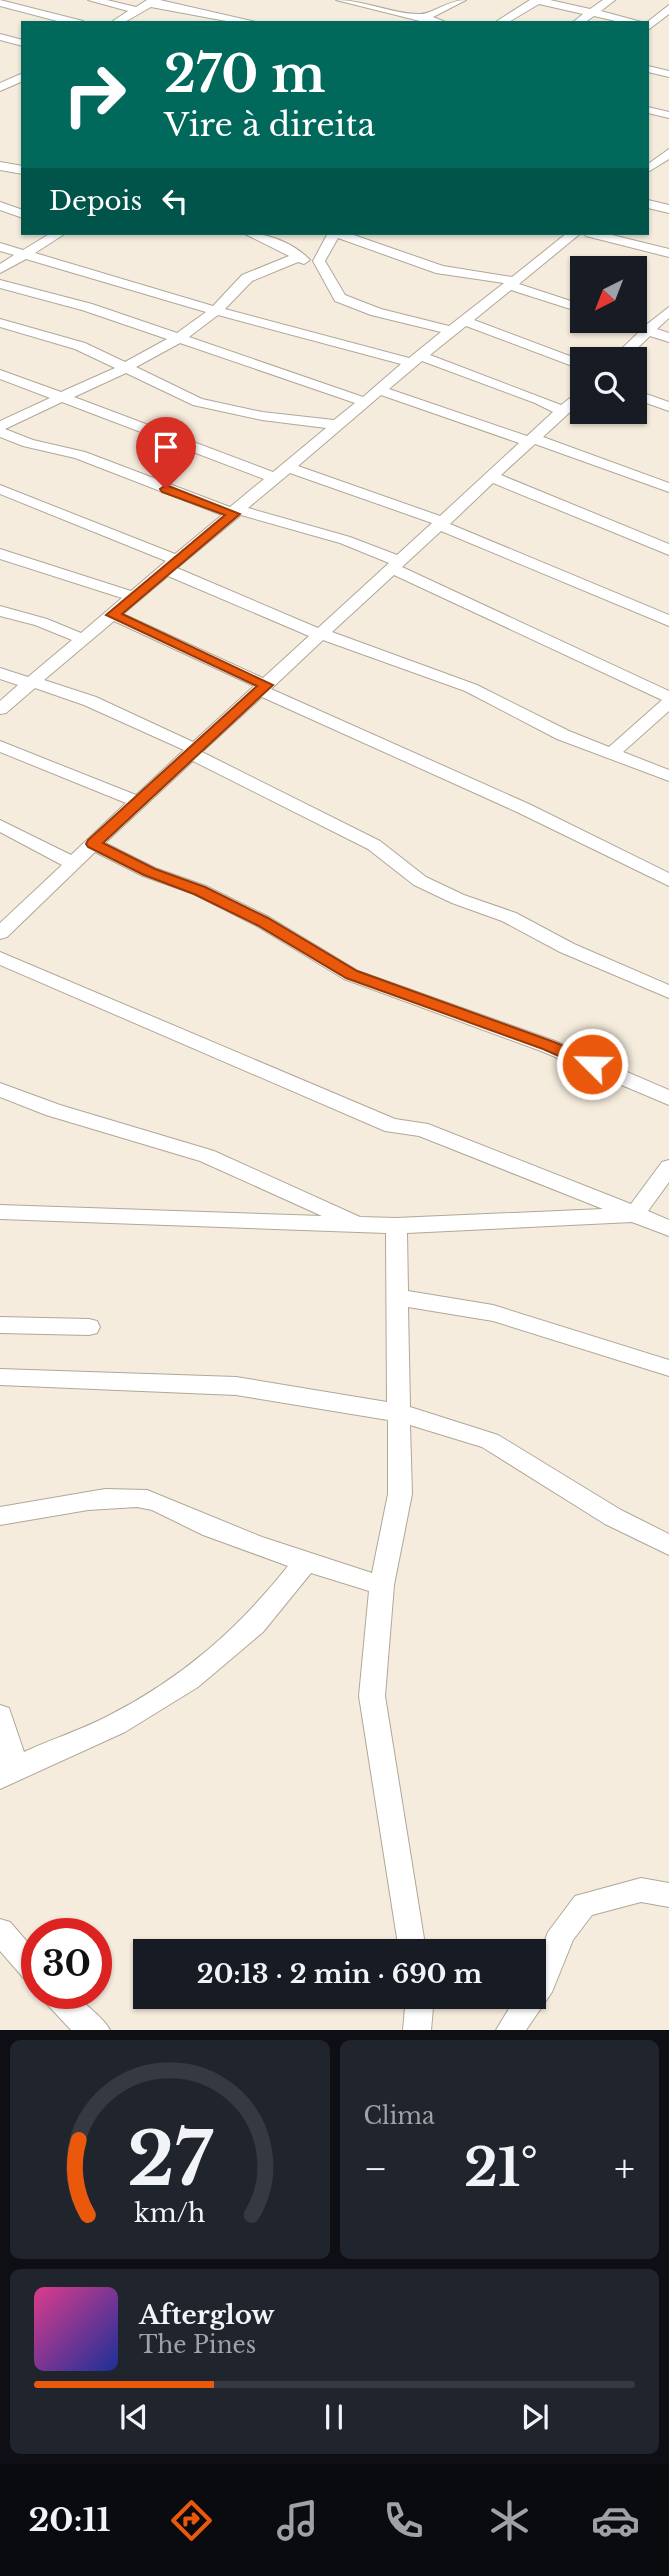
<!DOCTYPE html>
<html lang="pt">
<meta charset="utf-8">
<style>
:root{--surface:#171b24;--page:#20242c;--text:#f1f3f6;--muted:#9ea1a6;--line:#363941;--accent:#ea580c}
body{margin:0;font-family:"Libre Baskerville",serif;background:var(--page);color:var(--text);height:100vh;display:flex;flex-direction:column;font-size:26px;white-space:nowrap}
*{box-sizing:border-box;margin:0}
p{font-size:23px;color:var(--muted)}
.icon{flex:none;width:38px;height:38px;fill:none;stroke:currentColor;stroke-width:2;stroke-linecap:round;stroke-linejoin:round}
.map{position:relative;height:2030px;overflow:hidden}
.sheet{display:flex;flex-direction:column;gap:10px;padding:10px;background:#0d0f14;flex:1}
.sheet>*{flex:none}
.hud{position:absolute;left:21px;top:21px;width:628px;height:214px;border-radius:0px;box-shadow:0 2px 5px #0004;background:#00695c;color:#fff;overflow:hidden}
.needle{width:46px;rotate:222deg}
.controls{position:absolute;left:570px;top:256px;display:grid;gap:14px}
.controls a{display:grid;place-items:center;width:77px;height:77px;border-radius:0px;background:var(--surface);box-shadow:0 2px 5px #0004;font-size:35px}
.speed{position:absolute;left:21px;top:1918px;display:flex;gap:14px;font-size:35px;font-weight:700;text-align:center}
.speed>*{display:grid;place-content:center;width:91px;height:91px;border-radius:50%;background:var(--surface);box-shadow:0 2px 5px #0004;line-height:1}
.speed .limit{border:10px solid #d22;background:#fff;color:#111}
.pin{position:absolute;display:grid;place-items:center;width:60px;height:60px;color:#fff;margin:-72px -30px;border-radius:50% 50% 50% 0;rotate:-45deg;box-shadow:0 0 7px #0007}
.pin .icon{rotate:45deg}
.me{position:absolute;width:77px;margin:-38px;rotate:293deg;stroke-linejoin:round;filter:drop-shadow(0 0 5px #0008)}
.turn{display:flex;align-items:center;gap:24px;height:147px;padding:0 28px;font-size:32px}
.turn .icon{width:91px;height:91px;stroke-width:2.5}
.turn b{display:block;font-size:49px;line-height:60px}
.then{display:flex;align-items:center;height:66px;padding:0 28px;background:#0003;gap:14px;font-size:26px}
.big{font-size:52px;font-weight:800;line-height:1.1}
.sheet .card{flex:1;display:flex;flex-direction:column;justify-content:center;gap:10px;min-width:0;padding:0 24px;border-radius:10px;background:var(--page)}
.sheet .dial{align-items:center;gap:0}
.dial svg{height:182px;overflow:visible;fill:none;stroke:var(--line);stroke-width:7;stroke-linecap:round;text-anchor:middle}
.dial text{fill:var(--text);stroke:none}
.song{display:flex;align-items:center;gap:21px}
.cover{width:84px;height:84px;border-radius:10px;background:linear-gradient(135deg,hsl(330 70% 55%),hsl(230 70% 35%))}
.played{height:7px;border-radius:4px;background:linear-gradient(90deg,var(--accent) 30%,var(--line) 30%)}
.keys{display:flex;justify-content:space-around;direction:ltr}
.heat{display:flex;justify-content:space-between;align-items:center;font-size:38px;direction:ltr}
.sheet .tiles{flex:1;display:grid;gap:10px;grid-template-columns:1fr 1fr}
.card:last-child{grid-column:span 2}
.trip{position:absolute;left:133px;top:1939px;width:413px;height:70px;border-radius:0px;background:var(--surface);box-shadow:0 2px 5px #0004;font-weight:800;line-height:70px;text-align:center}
.tab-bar{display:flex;height:112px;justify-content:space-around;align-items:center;background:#090b0e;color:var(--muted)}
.tab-bar .icon{width:49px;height:49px}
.tab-bar .active{color:var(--accent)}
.tab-bar b{font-size:32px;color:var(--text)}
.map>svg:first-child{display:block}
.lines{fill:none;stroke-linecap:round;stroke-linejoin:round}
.street-casing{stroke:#b0a799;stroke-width:2}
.street{fill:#fff;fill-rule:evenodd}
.route{fill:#ea580c;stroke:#983908;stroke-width:2}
</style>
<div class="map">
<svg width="669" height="2030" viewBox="0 0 669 2030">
<rect width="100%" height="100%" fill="#f5ecdd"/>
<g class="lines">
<g class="street-casing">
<path id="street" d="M0,0L83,21L84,23H65L0,6Z
M88,0H107L136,7L147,0H160L260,23H237L151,7L123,23H110L128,11Z
M336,0C365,0 391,14 419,14C432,15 447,0 466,0L433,17L448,23H428Z
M530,0H550L590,9L603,0H615L601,11L645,23H624L594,16L584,23H572L583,14L539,4L507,23H494Z
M669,5V14L648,30L646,23Z
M0,34L23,40V46L0,40Z
M648,66L669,71V77L648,72Z
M23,73V81L0,91V83Z
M648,107L669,112V118L648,113Z
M669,149V159L648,172V164Z
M0,162L23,166V174L0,170Z
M648,200L669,205V213L648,208Z
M0,202L23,210V218L0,210Z
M51,233H66L35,253L213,306L242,275L289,256L243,233C266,232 294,243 310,260L304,264L298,262L252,281L225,309L409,358L441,332L371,315L335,301L313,261L328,233H348L443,266L512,277L567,233H581L519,284L583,305V313L511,290L474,320L583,361V370L466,326L430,355L561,405L583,388V400L543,437L669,483V492L535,444L501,475L669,544V555L493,483L450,524L669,615V626L441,531L402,567L669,691V711L623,752L669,770V781L557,739L465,691L323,640L271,689L529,804L669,873V886L517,812L262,697L202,752L380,841L426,877L464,895L516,913L574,944L669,985V998L560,952L502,921L452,903L414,885L368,849L193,761L105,843L155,868L206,886L269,917L358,971L555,1041L669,1090V1105L541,1051L344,979L255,925L194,894L143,876L95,852L7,937L0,939V923L62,865L0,832V820L71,855L126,803L0,752V741L136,795L184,750L84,705L35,688L6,713L0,714V701L18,685L0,679V668L28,677L72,640L35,625L0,616V606L47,619L81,633L122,598L0,559V549L131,591L166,561L0,494V485L175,554L222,515L75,458L23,446L0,437V421L50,398L0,379V370L61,392L115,368L75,349L0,327V319L85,343L125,362L167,339L82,310L0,288V280L92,304L177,333L206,312L26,259L0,273V264L14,255L0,251V243L23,250ZM338,238L436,273L504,283L449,326L381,309L345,295L325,261ZM218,315L401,364L363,397L189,337ZM180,343L355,403L334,420L262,412L202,399L136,367ZM422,361L535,403L553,412L527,436L389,389ZM126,373L193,405L262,420L326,428L273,472L74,397ZM381,395L519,443L440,516L298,466ZM62,402L264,479L230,507L85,452L33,440L5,429ZM290,473L432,523L397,555L350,537L248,508ZM241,515L340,543L389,563L318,628L177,568ZM394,575L662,700L609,747L569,731L477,685L332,632ZM168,576L309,636L263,678L123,614ZM114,621L254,686L193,742L96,697L44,680Z
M584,233H604L669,249V257L586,236Z
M669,307V318L657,329L669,333V342L650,336L626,359H611L639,332L612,320H631L646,325Z
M635,390L669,402V411L635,399Z
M0,952L395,1119L428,1124L631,1204L662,1162L669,1160V1182L648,1211L669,1220V1236L632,1222L407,1233L408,1291L493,1305L669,1360V1376L493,1321L408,1307L410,1407L498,1435L621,1510L669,1534V1555L605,1524L482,1447L410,1425L412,1494L394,1585L385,1696L426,1951H399L359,1696L369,1591L311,1573L263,1632L198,1687L125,1732L0,1789V1705L9,1708L24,1752C52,1739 81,1730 108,1716C182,1678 237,1630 288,1566L203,1535L152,1510L137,1507L88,1510L0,1525V1507L105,1489L147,1490L262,1537L372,1573L388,1494V1420L236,1395L0,1385V1369L236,1377L387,1402L386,1233L0,1219V1205L322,1216L200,1161L46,1115L0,1097V1083L60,1105L214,1151L360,1217L396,1218L603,1209L419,1136L385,1131L0,965Z
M0,1317L89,1319L97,1321L100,1327L97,1333L89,1335L0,1333Z
M641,1878L669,1883V1907L641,1902L592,1915L573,1940L552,1992L526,2030H496L516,1997H534V1969L548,1932L575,1896Z
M0,1919L10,1922L37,1953V1986L27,1982L0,1951Z
M41,1993H74C84,2004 105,2019 110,2030H71L45,2002Z
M406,1997H434L431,2030H403Z"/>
</g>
<use href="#street" class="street"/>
</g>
<path class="route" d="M166,485L240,514L122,614L273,685L103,843L155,869L205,887L268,918L357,971L554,1042L598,1060L600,1064L598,1068H586L543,1049L346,978L257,925L194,894L144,875L88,847L86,844L88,840L257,686L106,615L225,515L162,492L160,489Z"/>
</svg>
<div class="controls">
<a><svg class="needle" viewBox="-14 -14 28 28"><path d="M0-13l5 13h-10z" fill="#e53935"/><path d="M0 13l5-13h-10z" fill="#9ea1a6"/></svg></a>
<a><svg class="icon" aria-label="search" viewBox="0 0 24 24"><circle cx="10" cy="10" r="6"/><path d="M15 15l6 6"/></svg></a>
</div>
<div class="speed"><div class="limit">30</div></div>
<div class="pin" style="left:166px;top:489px;background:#d93025"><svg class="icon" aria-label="arrive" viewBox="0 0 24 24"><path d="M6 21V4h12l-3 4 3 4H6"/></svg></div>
<svg class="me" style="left:592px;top:1064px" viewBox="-20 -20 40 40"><circle r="17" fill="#ea580c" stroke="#fff" stroke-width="3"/><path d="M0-11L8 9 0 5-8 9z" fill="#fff"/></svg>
<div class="trip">20:13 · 2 min · 690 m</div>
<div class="hud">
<div class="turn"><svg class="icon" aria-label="right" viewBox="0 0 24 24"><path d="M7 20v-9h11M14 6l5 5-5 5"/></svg><div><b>270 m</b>Vire à direita</div></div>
<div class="then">Depois<svg class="icon" aria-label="left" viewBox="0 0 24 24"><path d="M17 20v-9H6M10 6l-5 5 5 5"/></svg></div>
</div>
</div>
<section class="sheet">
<div class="tiles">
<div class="card dial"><svg viewBox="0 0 100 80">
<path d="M14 69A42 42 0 1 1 86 69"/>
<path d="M14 69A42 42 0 0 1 10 36" stroke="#ea580c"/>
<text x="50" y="56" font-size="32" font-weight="700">27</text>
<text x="50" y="72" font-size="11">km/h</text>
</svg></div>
<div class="card"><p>Clima</p>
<div class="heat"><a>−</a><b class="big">21°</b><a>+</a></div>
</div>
<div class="card">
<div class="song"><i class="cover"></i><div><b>Afterglow</b><p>The Pines</p></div></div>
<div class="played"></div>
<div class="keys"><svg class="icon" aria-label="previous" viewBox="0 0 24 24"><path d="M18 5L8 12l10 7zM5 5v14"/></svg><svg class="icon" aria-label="pause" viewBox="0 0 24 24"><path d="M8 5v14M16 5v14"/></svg><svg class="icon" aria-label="next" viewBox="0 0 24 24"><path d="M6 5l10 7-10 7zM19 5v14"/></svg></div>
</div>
</div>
</section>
<nav class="tab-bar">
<b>20:11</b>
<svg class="icon active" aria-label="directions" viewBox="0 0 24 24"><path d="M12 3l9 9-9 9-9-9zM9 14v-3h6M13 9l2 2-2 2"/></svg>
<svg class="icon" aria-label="music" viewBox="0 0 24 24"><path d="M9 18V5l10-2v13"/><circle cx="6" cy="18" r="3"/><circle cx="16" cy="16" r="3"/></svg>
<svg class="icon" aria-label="phone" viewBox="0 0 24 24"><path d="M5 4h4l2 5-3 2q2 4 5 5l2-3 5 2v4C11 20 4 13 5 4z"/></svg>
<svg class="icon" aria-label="climate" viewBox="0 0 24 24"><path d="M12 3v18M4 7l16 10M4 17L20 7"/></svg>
<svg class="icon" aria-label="car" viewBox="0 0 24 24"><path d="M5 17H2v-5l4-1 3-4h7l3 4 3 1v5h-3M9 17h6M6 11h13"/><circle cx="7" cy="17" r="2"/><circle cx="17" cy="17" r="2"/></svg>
</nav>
